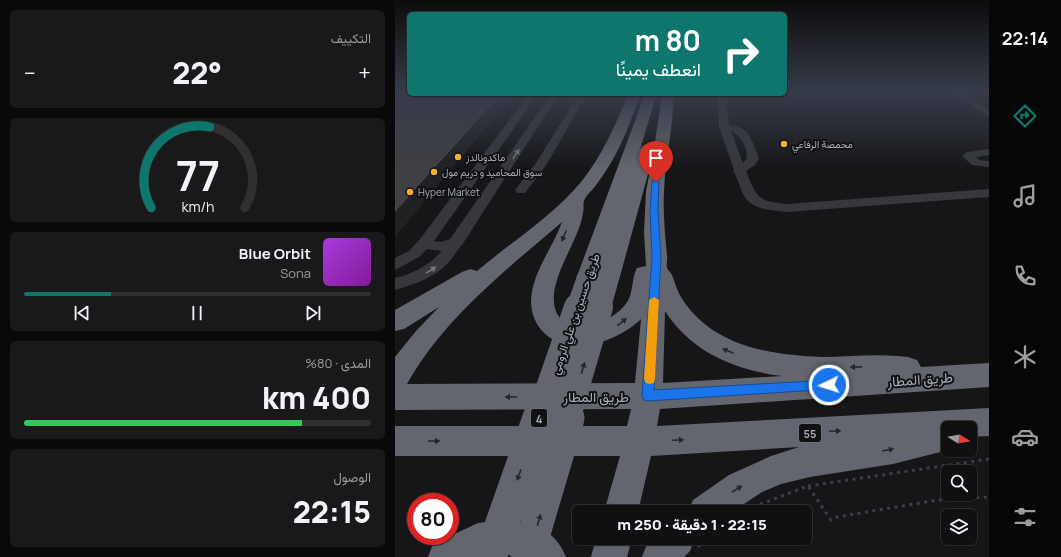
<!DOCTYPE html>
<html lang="ar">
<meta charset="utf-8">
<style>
:root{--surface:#101012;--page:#19191b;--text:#f1f3f6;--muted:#9c9d9f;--line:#303032;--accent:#0f766e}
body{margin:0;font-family:Manrope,Vazirmatn,sans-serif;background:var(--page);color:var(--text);direction:rtl;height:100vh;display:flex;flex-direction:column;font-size:15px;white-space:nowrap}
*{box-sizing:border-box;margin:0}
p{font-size:13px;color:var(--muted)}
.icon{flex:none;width:22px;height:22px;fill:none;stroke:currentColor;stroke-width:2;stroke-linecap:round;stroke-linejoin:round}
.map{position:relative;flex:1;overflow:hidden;direction:ltr}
.drawer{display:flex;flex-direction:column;gap:10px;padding:10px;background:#09090a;width:395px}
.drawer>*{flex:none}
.top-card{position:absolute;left:12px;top:12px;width:380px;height:84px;border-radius:6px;box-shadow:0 1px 3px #0004,0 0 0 1px var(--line);direction:rtl;background:#0f766e;color:#fff;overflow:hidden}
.needle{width:26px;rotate:101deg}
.buttons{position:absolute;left:546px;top:421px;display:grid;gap:8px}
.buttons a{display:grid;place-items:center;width:36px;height:36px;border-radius:6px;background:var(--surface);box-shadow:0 1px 3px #0004,0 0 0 1px var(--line);font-size:20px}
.speed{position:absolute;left:12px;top:493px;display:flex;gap:8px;font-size:20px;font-weight:700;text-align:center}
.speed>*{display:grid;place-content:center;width:52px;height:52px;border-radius:50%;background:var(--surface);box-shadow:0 1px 3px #0004,0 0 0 1px var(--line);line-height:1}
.speed .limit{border:6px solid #d22;background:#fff;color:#111}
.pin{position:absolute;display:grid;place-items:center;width:34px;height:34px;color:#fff;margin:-41px -17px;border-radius:50% 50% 50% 0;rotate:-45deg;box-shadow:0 0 4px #0007}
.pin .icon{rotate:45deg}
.me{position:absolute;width:44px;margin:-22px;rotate:266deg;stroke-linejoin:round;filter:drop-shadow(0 0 3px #0008)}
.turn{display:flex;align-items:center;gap:14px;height:84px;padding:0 20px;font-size:18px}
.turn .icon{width:52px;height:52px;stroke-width:2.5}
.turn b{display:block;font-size:28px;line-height:34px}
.big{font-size:30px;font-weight:800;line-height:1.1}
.drawer .card{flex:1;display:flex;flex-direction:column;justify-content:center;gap:6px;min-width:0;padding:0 14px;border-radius:6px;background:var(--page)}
.drawer .dial{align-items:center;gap:0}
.dial svg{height:104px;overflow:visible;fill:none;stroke:var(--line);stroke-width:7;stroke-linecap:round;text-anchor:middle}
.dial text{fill:var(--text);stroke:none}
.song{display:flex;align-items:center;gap:12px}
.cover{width:48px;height:48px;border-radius:6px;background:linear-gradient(135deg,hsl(280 70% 55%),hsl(290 70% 35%))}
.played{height:4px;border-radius:2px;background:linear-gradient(90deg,var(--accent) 25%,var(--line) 25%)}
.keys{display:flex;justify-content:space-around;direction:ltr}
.heat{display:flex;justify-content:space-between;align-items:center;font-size:22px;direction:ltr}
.charge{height:6px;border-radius:3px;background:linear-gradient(90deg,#34c759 80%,var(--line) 0)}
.trip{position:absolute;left:177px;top:505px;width:240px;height:40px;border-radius:6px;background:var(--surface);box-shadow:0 1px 3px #0004,0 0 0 1px var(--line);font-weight:800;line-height:40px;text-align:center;direction:rtl}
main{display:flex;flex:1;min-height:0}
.dock{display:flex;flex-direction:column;width:72px;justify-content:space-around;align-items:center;background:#060607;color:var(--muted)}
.dock .icon{width:28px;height:28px}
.dock .selected{color:var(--accent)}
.dock b{font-size:18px;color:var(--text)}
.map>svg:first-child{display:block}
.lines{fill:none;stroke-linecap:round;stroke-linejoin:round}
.path{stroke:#3d3f44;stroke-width:3;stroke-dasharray:3 4.5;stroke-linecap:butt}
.minor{fill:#37383d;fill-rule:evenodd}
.highway{fill:#63666e;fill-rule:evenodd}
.highway-bridge-far2{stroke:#63666e;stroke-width:21}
.highway-bridge-far1{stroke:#63666e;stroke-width:26}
.highway-bridge{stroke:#63666e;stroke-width:33}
.shaded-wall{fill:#212124}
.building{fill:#3f3f44;stroke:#4f5156}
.oneway{fill:#757881}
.oneway2{fill:#26262a}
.route{fill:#1a73e8;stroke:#114b97}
.slow{fill:#f59e0b}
.poi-dot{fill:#f2b134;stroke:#111113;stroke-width:1.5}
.labels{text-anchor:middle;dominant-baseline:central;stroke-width:4;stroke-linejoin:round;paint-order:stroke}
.far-poi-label{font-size:10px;fill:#a8adb8;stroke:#111113;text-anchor:start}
.shield{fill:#111113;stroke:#7b7e86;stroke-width:1}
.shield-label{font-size:11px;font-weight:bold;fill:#a8adb8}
.street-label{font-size:12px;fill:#a8adb8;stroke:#111113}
.near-street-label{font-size:14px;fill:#a8adb8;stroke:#111113}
</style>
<main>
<nav class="dock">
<b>22:14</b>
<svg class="icon selected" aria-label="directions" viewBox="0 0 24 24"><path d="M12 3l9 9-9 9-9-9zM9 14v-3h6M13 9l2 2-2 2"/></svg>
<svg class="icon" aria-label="music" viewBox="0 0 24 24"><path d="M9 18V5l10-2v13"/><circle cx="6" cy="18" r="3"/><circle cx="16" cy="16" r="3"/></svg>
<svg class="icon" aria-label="phone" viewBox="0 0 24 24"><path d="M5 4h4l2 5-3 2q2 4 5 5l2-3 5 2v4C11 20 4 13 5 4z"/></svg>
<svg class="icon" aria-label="climate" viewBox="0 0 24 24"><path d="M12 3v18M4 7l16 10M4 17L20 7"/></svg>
<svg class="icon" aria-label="car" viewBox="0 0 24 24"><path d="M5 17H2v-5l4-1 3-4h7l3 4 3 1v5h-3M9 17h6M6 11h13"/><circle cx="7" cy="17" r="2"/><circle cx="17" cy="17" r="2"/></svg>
<svg class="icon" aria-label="filters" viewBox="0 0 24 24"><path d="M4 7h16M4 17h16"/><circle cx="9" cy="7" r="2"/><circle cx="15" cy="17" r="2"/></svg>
</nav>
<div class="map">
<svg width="594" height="557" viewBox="0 0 594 557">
<rect width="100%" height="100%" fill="#161618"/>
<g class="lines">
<path class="path" d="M413,486L594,459
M358,507L413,486L436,520L442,517L542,500L594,497
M303,547L313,538"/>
<path class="minor" d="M557,92H567L594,110V117Z
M134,94H143L39,241L46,242L55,239L156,94H164L67,245C62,250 59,257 53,263C39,278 20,284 0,290V278C18,274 34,265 47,251L32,249L24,257L0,270V258L14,251L25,239Z
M184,94H192L152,164L130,193H122L120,190L141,163Z
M323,94H331L334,125L346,128L352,132L358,143L364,158L360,165L351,171C362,198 362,201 392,204L594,189V197L392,212C376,210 356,210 348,194C344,186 343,178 338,171L339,170L324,127ZM336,131C346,135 358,155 348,163Z
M594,149V155L581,157L584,160L594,161V167L577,165L567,156L572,152Z"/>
<path class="highway" d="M234,94H246C237,117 229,140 217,161C211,171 205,180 198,189C195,192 190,197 189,201C188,204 189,209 188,213C187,218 186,223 184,228C177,247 165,266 160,287C150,340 207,333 230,305C239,295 236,279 242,268L251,266L249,232L251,191L258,156L224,280L221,285L213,288L205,285L202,280L200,284L192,287L184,284L181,279L250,94H262L245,149L247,146L252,144L257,146L259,148L267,96L268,94H278L279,96C278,128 270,160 269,192C268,214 270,234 272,255C273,259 271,264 272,268C273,270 276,273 277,275C280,282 282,291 286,297C316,346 374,355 427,357C452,357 477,354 502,356L513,357L522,360L526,367L594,363V387L265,409L262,426L594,408V436L575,437V428H553V450L498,464L415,477L386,484L367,492L337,512H293L298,500L334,475L376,456L404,447L256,456L243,512H209L225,456H0V426H232L236,409L0,410V357L21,331L44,307L9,329L0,331V310L67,272L75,269L82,271C116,242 157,217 186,182C207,156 220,125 234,94ZM167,222C158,248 137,272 136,301C136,309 138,317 142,324C164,361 221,344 246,319L240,383L12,384C48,319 111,270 167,222ZM270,311C296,352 340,370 387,376L268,383Z
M114,519C142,527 159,528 171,557H121L114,555L98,557H33L38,544L83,523Z
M201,538H237L232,557H196Z
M257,538H300L295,551L289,557H247L252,544Z"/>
<path class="highway-bridge-far2" d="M182,308L192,279
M205,308L213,280"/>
<path class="highway-bridge-far1" d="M143,419L182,307
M172,419L205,307"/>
<path class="highway-bridge" d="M95,557L144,418
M132,557L173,418"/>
</g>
<path class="shaded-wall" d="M105,94H119L0,237V211Z"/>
<path class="building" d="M0,92H14V94H105L0,211Z"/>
<defs><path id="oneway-solid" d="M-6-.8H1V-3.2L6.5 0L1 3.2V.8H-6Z"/></defs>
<g class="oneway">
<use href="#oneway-solid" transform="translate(121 154) rotate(-57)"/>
<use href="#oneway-solid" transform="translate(36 270) rotate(-32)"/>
</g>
<g class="oneway2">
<use href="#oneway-solid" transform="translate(169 236) rotate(113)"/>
<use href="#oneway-solid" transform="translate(227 322) rotate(-38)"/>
<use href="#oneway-solid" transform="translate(333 351) rotate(-157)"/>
<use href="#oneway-solid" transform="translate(461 367) rotate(179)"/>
<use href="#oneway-solid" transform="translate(188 368) rotate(-74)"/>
<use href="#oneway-solid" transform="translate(116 397) rotate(180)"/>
<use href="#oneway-solid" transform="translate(440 431) rotate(-3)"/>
<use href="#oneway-solid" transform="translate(283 440) rotate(-3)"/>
<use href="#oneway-solid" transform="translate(39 441)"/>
<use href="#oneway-solid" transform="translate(493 450) rotate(-10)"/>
<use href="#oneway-solid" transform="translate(124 475) rotate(110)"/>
<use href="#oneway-solid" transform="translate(342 489) rotate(-32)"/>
<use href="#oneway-solid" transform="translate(144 520) rotate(-73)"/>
</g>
<linearGradient id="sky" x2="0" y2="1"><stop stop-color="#0c0c0d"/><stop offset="0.54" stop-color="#363c48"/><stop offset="1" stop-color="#363c48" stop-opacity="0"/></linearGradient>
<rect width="594" height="170" fill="url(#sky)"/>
<path class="route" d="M261,180L264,182L263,210L266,257L259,390L434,380L438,382L439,385L438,389L253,401L249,400L247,396L257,257L255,210L257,182Z"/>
<path class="slow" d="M259,297L264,300L260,379L259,383L255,384L251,383L249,379L254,300Z"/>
<g class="poi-dot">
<circle cx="389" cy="144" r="4"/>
<circle cx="63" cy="157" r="4"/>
<circle cx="39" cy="172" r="4"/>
<circle cx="15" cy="192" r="4"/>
</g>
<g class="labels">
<g class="far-poi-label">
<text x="397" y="144">محمصة الرفاعي</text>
<text x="71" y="157">ماكدونالدز</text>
<text x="47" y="172">سوق المحاميد و دريم مول</text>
<text x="23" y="192">Hyper Market</text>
</g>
<g class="shield">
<rect x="136" y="409" width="16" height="18" rx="3"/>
<rect x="404" y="424" width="22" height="18" rx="3"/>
</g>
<g class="shield-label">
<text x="144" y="418">4</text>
<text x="415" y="433">55</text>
</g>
<g class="street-label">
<text transform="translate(180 314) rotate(-71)">طريق حسين بن علي الرومي</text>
</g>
<g class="near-street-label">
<text transform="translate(525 379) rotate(-4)">طريق المطار</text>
<text x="201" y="396">طريق المطار</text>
</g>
</g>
</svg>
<div class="buttons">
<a><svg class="needle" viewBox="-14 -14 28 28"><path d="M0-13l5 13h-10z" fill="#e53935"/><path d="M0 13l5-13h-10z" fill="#9c9d9f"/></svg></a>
<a><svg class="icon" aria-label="search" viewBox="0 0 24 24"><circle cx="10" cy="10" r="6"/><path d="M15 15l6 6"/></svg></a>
<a><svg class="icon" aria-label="layers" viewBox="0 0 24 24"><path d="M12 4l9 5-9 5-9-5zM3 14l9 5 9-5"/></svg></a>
</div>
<div class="speed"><div class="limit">80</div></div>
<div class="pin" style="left:261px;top:182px;background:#d93025"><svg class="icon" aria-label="arrive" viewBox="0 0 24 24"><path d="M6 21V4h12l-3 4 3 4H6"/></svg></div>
<svg class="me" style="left:434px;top:385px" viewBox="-20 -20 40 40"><circle r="17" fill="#1a73e8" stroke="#fff" stroke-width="3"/><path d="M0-11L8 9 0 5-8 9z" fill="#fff"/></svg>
<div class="trip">22:15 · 1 دقيقة · 250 m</div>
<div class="top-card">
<div class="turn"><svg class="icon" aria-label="right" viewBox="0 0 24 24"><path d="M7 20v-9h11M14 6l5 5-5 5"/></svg><div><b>80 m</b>انعطف يمينًا</div></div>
</div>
</div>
<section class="drawer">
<div class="card"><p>التكييف</p>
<div class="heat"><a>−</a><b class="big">22°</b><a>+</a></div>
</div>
<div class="card dial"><svg viewBox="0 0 100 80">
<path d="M14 69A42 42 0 1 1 86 69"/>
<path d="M14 69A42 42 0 0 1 59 7" stroke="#0f766e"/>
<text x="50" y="56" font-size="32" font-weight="700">77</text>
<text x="50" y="72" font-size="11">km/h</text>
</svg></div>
<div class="card">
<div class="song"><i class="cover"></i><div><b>Blue Orbit</b><p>Sona</p></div></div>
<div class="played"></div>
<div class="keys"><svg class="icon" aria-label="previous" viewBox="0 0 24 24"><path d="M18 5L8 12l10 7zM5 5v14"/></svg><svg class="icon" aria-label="pause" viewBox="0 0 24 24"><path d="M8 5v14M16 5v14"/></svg><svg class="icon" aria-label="next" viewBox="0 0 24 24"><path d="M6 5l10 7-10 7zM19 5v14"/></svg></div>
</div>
<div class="card"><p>المدى · 80%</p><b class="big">400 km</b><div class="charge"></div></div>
<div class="card"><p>الوصول</p><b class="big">22:15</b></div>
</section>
</main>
